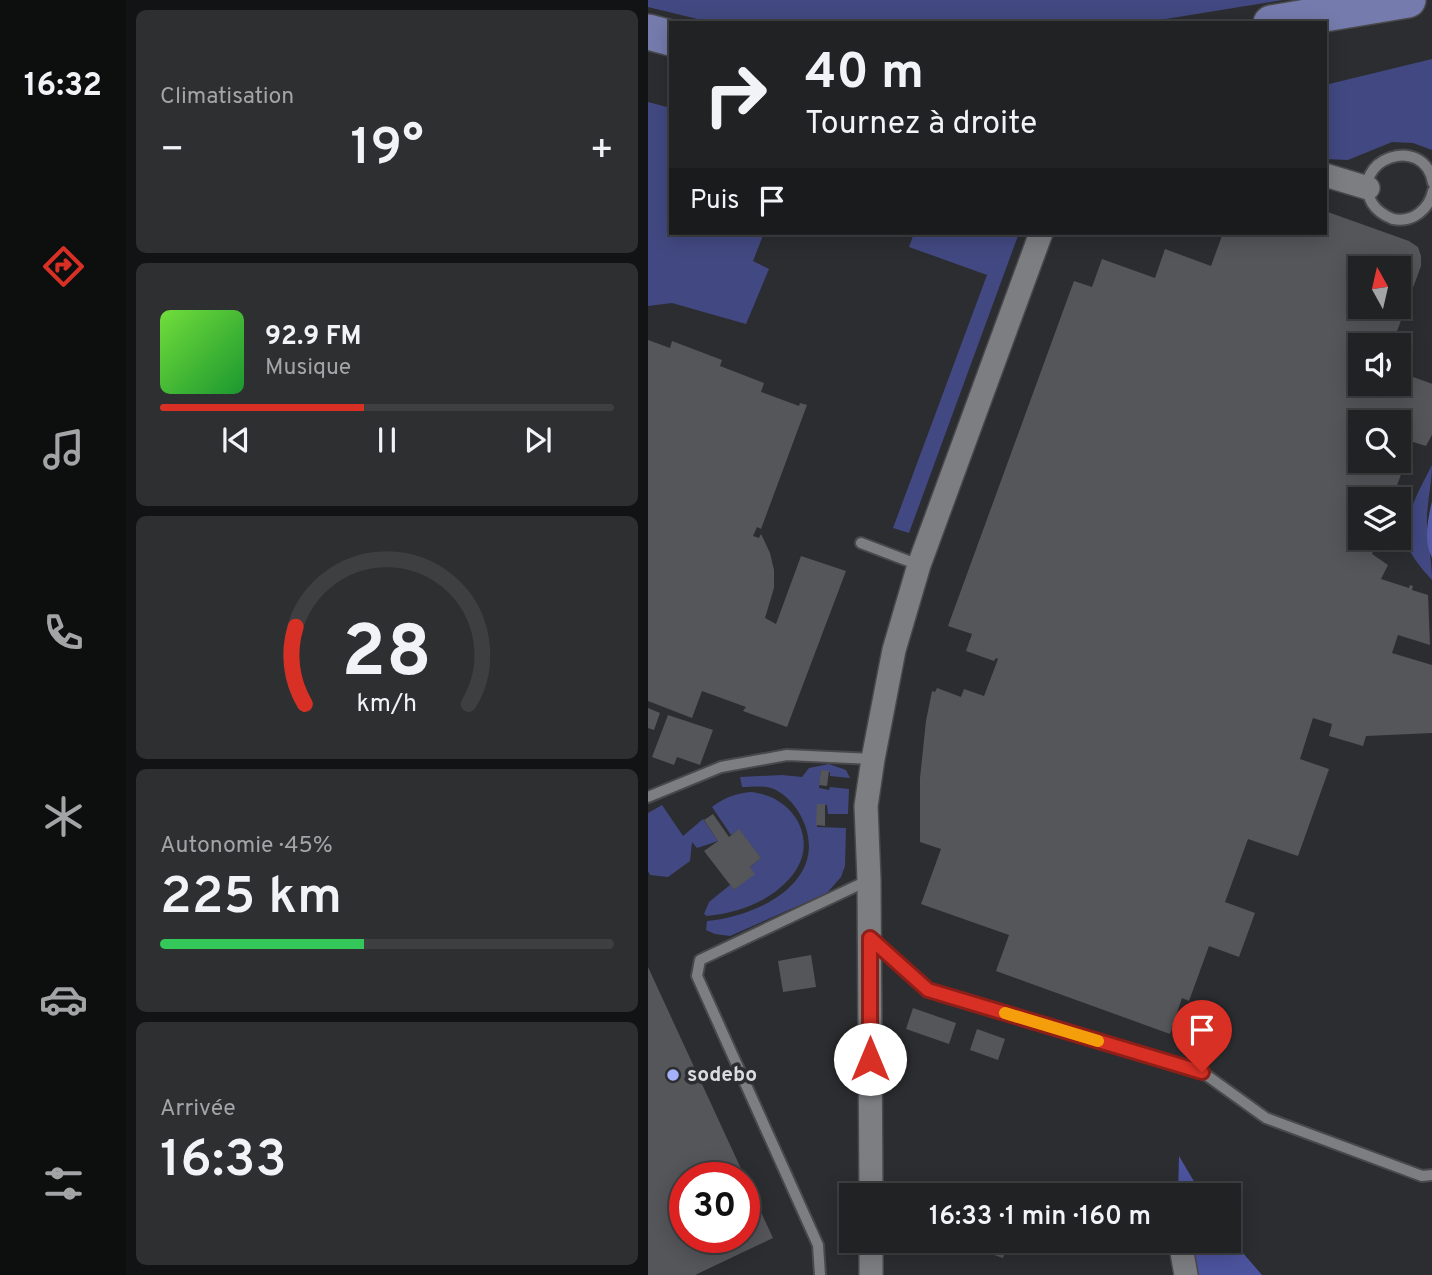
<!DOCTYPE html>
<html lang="fr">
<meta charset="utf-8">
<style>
:root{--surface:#212224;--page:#2d2f31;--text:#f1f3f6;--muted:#a2a4a6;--line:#3e3f41;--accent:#d93025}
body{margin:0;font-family:Overpass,sans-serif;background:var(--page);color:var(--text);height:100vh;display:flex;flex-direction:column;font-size:26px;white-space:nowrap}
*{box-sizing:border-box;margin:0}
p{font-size:23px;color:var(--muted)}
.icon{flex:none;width:38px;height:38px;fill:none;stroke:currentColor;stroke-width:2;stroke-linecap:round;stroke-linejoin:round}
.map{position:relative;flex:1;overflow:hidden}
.drawer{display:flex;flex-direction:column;gap:10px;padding:10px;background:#121314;width:522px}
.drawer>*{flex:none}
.top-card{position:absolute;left:21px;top:21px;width:658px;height:214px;border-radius:0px;box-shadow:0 4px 18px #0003,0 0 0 2px var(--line);background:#212224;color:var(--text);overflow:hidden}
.needle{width:46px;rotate:352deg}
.tools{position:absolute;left:700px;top:256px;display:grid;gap:14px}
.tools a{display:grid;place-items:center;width:63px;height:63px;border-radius:0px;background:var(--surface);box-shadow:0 4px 18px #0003,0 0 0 2px var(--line);font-size:35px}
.speed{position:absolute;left:21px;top:1162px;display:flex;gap:14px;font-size:35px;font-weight:700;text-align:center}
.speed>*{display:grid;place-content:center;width:91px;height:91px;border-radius:50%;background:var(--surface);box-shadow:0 4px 18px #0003,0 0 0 2px var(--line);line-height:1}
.speed .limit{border:10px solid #d22;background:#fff;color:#111}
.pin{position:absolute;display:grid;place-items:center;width:60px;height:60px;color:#fff;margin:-72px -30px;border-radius:50% 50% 50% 0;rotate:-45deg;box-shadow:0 0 7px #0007}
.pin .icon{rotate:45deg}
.me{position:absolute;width:77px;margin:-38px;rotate:0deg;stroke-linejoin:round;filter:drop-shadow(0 0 5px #0008)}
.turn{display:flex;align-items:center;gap:24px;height:147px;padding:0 21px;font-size:32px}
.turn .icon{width:91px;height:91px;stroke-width:2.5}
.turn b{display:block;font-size:49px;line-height:60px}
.then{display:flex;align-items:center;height:66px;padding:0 21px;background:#0003;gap:14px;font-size:26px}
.big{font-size:52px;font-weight:600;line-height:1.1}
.drawer .tile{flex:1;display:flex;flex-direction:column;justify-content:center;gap:10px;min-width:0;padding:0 24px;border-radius:10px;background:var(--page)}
.drawer .dial{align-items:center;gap:0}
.dial svg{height:182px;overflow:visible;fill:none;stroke:var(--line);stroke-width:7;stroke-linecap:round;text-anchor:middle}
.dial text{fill:var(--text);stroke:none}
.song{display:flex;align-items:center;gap:21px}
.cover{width:84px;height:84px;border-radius:10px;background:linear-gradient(135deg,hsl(100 70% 55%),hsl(130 70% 35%))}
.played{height:7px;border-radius:4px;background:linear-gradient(90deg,var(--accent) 45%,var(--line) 45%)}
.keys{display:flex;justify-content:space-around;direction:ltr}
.heat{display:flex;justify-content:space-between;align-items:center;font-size:38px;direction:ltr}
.charge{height:10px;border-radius:5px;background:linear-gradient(90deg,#34c759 45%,var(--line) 0)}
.trip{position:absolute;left:191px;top:1183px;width:402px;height:70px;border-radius:0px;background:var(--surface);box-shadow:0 4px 18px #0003,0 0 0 2px var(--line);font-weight:600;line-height:70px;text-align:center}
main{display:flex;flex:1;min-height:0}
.tabs{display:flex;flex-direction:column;width:126px;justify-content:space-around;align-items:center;background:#0d0e0e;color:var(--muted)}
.tabs .icon{width:49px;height:49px}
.tabs .selected{color:var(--accent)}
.tabs b{font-size:32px;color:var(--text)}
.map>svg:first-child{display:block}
.green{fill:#424982}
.forest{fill:#4d549f}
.water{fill:#555ca8}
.building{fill:#55565a;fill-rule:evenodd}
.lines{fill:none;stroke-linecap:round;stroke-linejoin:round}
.lane-casing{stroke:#49494c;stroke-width:14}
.street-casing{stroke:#49494c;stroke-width:26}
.primary-casing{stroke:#49494c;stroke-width:38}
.lane{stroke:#7d7e82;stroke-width:10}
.street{stroke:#7d7e82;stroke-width:23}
.primary{stroke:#757bac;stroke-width:35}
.route-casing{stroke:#8d1f18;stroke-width:18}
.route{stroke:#d93025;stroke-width:12}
.slow{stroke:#f59e0b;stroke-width:12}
.poi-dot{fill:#a6b1fc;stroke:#2c2d30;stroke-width:2.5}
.labels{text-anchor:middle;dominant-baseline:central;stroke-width:7;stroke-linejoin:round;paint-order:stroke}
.poi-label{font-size:21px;font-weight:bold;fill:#dcdcdf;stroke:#2c2d30;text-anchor:start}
</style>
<main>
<nav class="tabs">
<b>16:32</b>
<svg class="icon selected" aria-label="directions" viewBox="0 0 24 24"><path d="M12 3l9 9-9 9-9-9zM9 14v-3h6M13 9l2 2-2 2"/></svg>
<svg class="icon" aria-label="music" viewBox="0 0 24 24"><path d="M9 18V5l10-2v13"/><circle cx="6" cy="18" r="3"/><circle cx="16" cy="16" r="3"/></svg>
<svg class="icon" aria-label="phone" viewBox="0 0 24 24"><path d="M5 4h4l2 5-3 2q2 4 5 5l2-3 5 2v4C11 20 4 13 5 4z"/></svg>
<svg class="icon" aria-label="climate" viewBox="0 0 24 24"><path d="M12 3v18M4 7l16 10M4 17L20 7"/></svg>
<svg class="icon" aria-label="car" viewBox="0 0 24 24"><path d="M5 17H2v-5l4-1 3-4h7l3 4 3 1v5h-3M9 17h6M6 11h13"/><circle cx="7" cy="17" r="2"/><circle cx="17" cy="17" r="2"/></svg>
<svg class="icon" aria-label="filters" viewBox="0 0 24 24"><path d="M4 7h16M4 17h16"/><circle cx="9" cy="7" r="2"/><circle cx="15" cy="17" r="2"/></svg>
</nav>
<section class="drawer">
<div class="tile"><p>Climatisation</p>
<div class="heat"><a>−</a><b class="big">19°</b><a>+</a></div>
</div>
<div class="tile">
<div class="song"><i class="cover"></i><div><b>92.9 FM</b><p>Musique</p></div></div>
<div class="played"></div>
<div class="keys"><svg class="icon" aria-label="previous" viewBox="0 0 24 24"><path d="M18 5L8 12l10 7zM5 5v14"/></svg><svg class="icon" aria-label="pause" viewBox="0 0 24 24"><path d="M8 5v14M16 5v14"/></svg><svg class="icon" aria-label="next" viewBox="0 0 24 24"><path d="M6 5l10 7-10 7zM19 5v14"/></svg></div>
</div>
<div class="tile dial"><svg viewBox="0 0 100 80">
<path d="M14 69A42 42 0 1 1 86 69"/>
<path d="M14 69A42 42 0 0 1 10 35" stroke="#d93025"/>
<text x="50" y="56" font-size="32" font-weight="700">28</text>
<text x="50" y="72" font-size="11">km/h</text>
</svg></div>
<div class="tile"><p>Autonomie · 45%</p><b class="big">225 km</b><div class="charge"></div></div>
<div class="tile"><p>Arrivée</p><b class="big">16:33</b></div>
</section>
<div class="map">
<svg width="785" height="1275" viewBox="0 0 785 1275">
<rect width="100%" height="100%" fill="#2c2d30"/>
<path class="green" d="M0,0H635L493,23H66L0,7Z
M784,59V150L765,143L744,142L700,160L677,159V85Z
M0,102L23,108V233H116L105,261L121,269L98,324L24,303L0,306Z
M266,233H371L261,533L245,528L339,275L261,247Z
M784,465C784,485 778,505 779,525C780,545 784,561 784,580C775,570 767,561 761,549C751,523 773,487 784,465Z
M181,764L198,770L202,778L182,776V772L173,770L171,788L181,790L182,787L201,789L200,814H180L179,805H169V827L198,828L197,866L193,877L179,893L82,936L67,934L58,930L59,921C94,918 145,899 158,863C168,836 151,801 126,789C116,785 104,787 94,787L92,777L134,775L154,777L161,768Z
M102,792C146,795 174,842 142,878C121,902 90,913 59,916L56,914L61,902L82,885L86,890L106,874L102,867L113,858L91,830L83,835L64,807C77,797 87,794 102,792Z
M14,805L35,836L55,819L70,841L49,848L44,842L42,861L20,877L2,875L0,871V813Z"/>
<path class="forest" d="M531,1156L554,1195H530Z
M581,1237L614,1275H529L530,1241H581Z"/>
<path class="water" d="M784,501L785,558H784C775,541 780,519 784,501Z"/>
<path class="building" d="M677,211L761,241L770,247L773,256V266L744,345H712V383H751V372L785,384V433L778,446L765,442L744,499H712V537H730L724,554L740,565L733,579L761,588L762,585L765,586L764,590L780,595L782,645L750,635L744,653L784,665L785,733L718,736L715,746L681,736L684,724L665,718L652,759L681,769L650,856L600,839L577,902L607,913L591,957L561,946L541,1001L534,998L522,1034L348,971L361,935L273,904L293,849L272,842V778L278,721L284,691L287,692L289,688L313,697L316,689L336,696L350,659L348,658L346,661L318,651L324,634L300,626L426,281L444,287L454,259L507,278L517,249L563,266L575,233H677ZM712,268H751V306H712ZM712,422H751V460H712Z
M0,340L22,348L24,341L74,360L72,366L116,383L113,392L151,406L152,403L159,405L113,529L109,527L105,536L111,538L113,534L122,553L126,570V588L117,618L128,624L153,556L198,571L139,727L95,711L98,707L54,691L44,718L0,701Z
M0,708L12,713L6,730L0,728Z
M20,715L65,730L52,765L29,757L26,765L4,757Z
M173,770L181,771L179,786L171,785Z
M169,804H177V826L168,825Z
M65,814L81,837L91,829L113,858L102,867L107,874L86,890L56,851L70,841L56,820Z
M163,955L168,987L135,992L130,961Z
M0,967L125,1238L47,1275H0ZM37,1178H96V1237H37Z
M265,1008L308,1023L301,1044L258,1029Z
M329,1029L357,1039L350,1060L322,1050Z
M316,1181L357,1195H311Z
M304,1241H361L355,1258Z"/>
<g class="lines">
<g class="lane-casing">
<path id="lane" d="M785,183C776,132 700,160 724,203C729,211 737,216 745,219C765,223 781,209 785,191
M213,543L271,565
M0,797L73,767L139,755L225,759
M224,940L280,990L554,1072L618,1118L774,1176L785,1175
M172,1275L170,1245L49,976L52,960L221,880"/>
</g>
<g class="street-casing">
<path id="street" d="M677,175L720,188
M223,1195L221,880L218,806L225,759L246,650L271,565L393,233
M223,1241V1275
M532,1241L538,1275"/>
</g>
<g class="primary-casing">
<path id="primary" d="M623,23L760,0
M0,32L23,38"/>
</g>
<use href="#lane" class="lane"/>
<use href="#street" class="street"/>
<use href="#primary" class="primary"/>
</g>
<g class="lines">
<g class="route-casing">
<path id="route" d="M222,1059V938L280,990L554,1072"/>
</g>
<use href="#route" class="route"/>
<path class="slow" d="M357,1013L450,1041"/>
</g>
<circle class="poi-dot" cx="25" cy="1075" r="7"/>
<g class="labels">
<g class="poi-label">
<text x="39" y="1075">sodebo</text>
</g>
</g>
</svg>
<div class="tools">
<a><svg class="needle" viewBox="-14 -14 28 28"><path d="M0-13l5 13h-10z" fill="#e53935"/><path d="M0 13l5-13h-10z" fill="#a2a4a6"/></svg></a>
<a><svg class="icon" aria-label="sound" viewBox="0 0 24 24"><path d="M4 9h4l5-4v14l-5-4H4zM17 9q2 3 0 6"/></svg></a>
<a><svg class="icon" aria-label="search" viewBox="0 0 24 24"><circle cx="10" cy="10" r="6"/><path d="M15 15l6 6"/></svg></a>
<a><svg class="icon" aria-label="layers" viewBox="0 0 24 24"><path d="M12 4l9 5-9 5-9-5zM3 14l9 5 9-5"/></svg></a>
</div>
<div class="speed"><div class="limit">30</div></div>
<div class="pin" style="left:554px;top:1072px;background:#d93025"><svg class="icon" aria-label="arrive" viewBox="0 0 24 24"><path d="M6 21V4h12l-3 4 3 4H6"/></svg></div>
<svg class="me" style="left:222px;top:1059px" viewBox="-20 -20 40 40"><circle r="19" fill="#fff"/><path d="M0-13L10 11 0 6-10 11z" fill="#d93025"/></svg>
<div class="trip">16:33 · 1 min · 160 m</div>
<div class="top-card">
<div class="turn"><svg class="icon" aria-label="right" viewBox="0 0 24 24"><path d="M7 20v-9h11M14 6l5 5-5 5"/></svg><div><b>40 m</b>Tournez à droite</div></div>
<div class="then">Puis<svg class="icon" aria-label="arrive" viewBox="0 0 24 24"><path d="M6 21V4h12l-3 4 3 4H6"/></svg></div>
</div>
</div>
</main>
